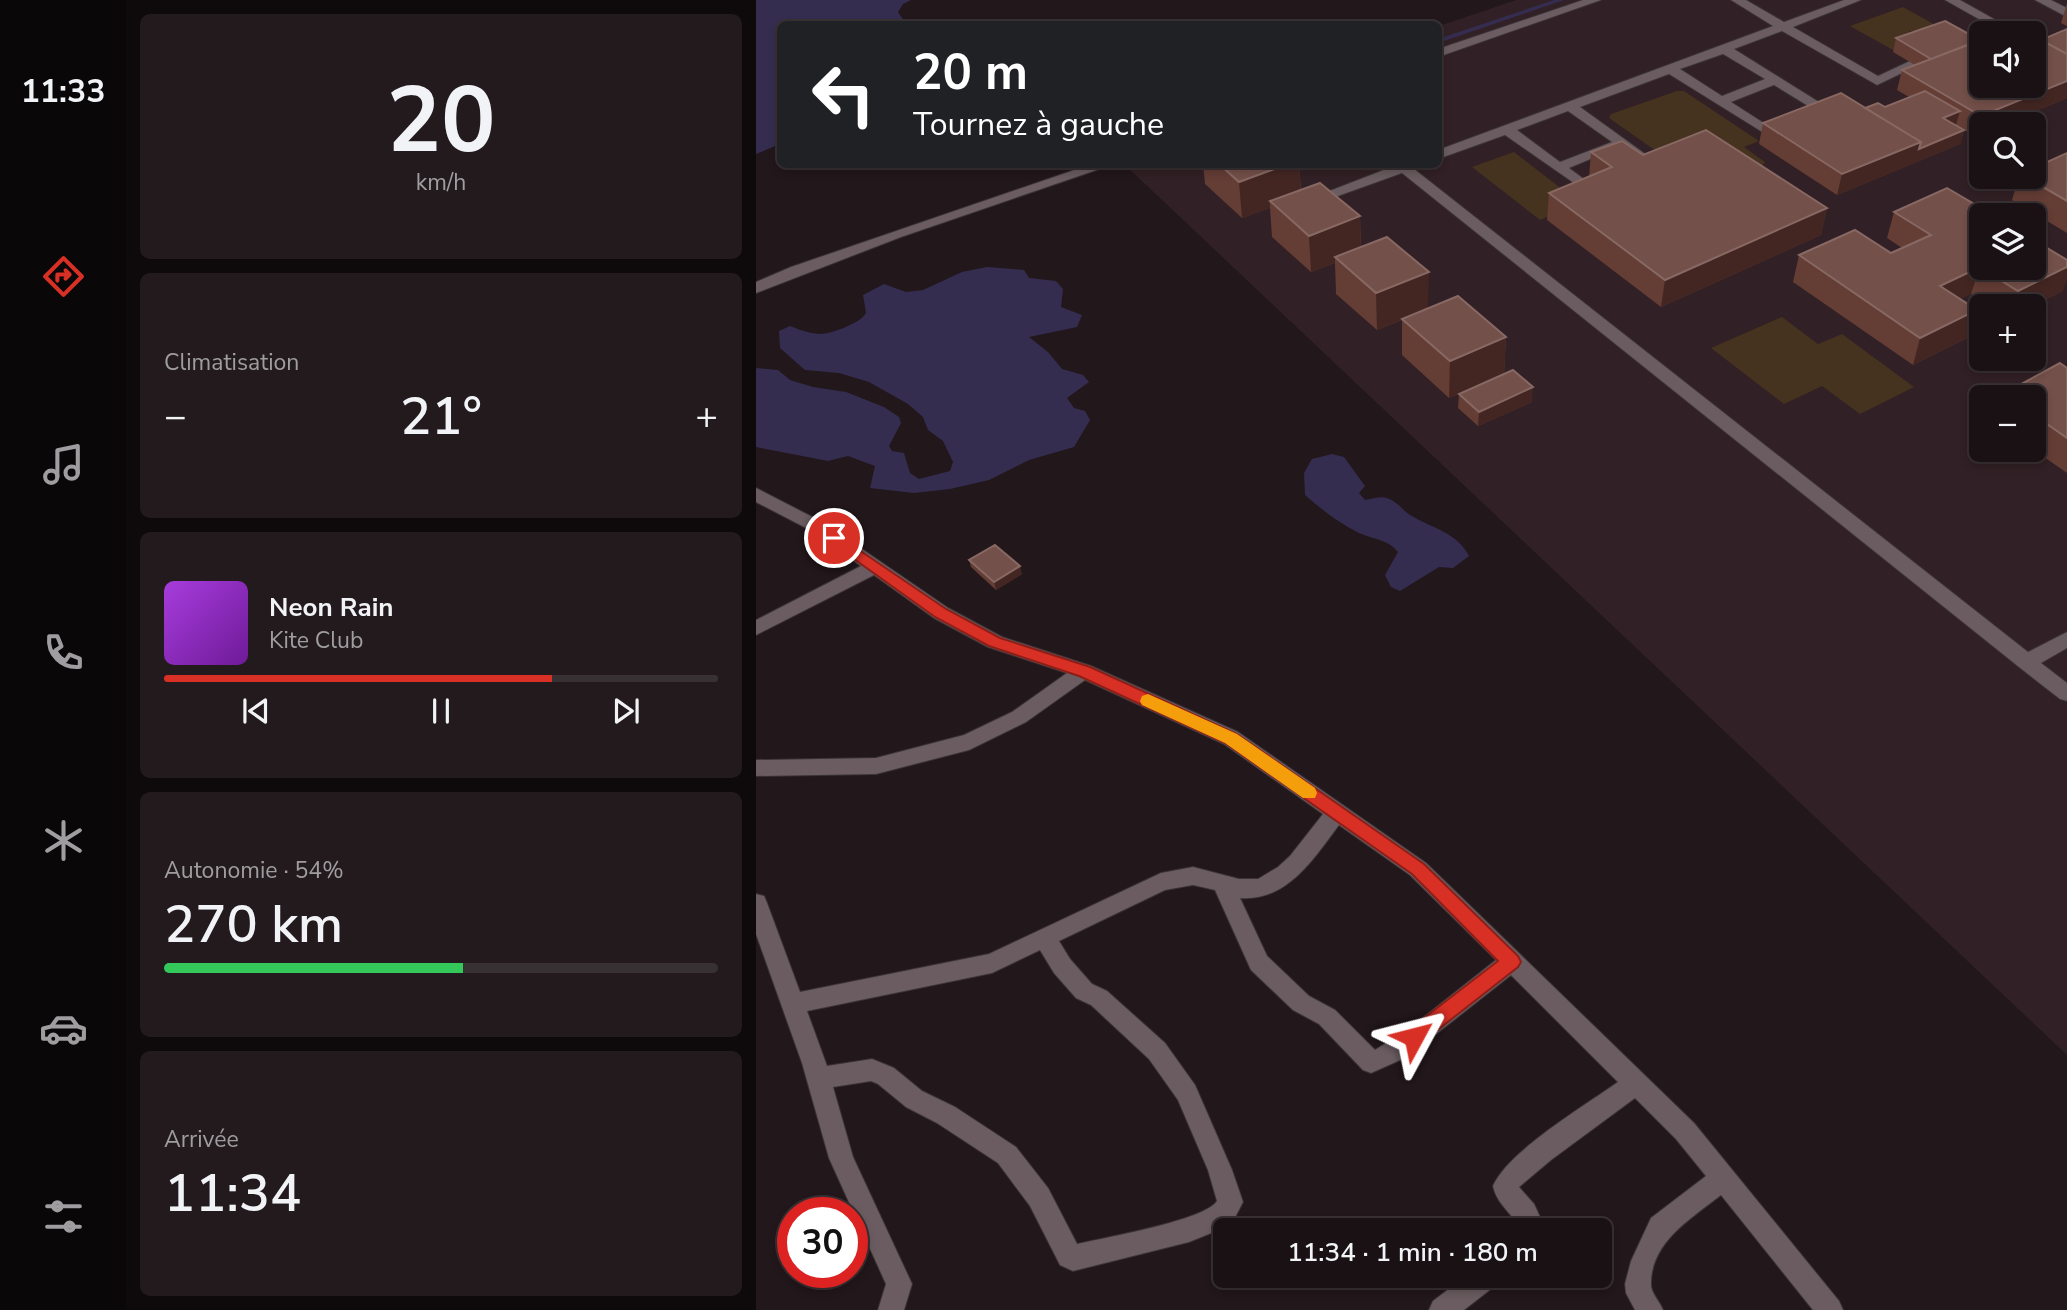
<!DOCTYPE html>
<html lang="fr">
<meta charset="utf-8">
<style>
:root{--surface:#1a1114;--page:#231a1d;--text:#f1f3f6;--muted:#9f9da0;--line:#383134;--accent:#d93025}
body{margin:0;font-family:"Nunito Sans",sans-serif;background:var(--page);color:var(--text);height:100vh;display:flex;flex-direction:column;font-size:26px;white-space:nowrap}
*{box-sizing:border-box;margin:0}
p{font-size:23px;color:var(--muted)}
.icon{flex:none;width:38px;height:38px;fill:none;stroke:currentColor;stroke-width:2;stroke-linecap:round;stroke-linejoin:round}
.map{position:relative;flex:1;overflow:hidden}
.side{display:flex;flex-direction:column;gap:14px;padding:14px;background:#0e090b;width:630px}
.side>*{flex:none}
.hud{position:absolute;left:21px;top:21px;width:665px;height:147px;border-radius:10px;box-shadow:0 4px 10px #0003,0 0 0 2px var(--line);background:#202124;color:#fff;overflow:hidden}
.fabs{position:absolute;left:1213px;top:21px;display:grid;gap:14px}
.fabs a{display:grid;place-items:center;width:77px;height:77px;border-radius:10px;background:var(--surface);box-shadow:0 4px 10px #0003,0 0 0 2px var(--line);font-size:35px}
.speed{position:absolute;left:21px;top:1197px;display:flex;gap:14px;font-size:35px;font-weight:700;text-align:center}
.speed>*{display:grid;place-content:center;width:91px;height:91px;border-radius:50%;background:var(--surface);box-shadow:0 4px 10px #0003,0 0 0 2px var(--line);line-height:1}
.speed .limit{border:10px solid #d22;background:#fff;color:#111}
.pin{position:absolute;display:grid;place-items:center;width:60px;height:60px;color:#fff;margin:-30px;border:4px solid #fff;border-radius:50%;box-shadow:0 2px 7px #0007}
.me{position:absolute;width:77px;margin:-38px;rotate:52deg;stroke-linejoin:round;filter:drop-shadow(0 0 5px #0008)}
.turn{display:flex;align-items:center;gap:24px;height:147px;padding:0 21px;font-size:32px}
.turn .icon{width:91px;height:91px;stroke-width:2.5}
.turn b{display:block;font-size:49px;line-height:60px}
.big{font-size:52px;font-weight:600;line-height:1.1}
.side .tile{flex:1;display:flex;flex-direction:column;justify-content:center;gap:10px;min-width:0;padding:0 24px;border-radius:10px;background:var(--page)}
.side .dial{align-items:center;gap:0}
.dial b{font-size:91px;line-height:1}
.song{display:flex;align-items:center;gap:21px}
.cover{width:84px;height:84px;border-radius:10px;background:linear-gradient(135deg,hsl(280 70% 55%),hsl(280 70% 35%))}
.played{height:7px;border-radius:4px;background:linear-gradient(90deg,var(--accent) 70%,var(--line) 70%)}
.keys{display:flex;justify-content:space-around;direction:ltr}
.heat{display:flex;justify-content:space-between;align-items:center;font-size:38px;direction:ltr}
.charge{height:10px;border-radius:5px;background:linear-gradient(90deg,#34c759 54%,var(--line) 0)}
.trip{position:absolute;left:457px;top:1218px;width:399px;height:70px;border-radius:10px;background:var(--surface);box-shadow:0 4px 10px #0003,0 0 0 2px var(--line);font-weight:600;line-height:70px;text-align:center}
main{display:flex;flex:1;min-height:0}
.dock{display:flex;flex-direction:column;width:126px;justify-content:space-around;align-items:center;background:#0a0708;color:var(--muted)}
.dock .icon{width:49px;height:49px}
.dock .current{color:var(--accent)}
.dock b{font-size:32px;color:var(--text)}
.map>svg:first-child{display:block}
.built{fill:#312025;fill-rule:evenodd}
.green{fill:#45321f}
.water{fill:#352d50}
.lines{fill:none;stroke-linecap:round;stroke-linejoin:round}
.stream{fill:#352d50;fill-rule:evenodd}
.service-casing{stroke:#3a3234;stroke-width:2}
.minor-casing{stroke:#3a3234;stroke-width:2}
.service{fill:#6a5c60;fill-rule:evenodd}
.minor{fill:#6a5c60;fill-rule:evenodd}
.wall{fill:#643d35}
.shaded-wall{fill:#432622}
.building{fill:#735049;stroke:#886863;stroke-width:2}
.route{fill:#d93025;stroke:#8d1f18;stroke-width:2}
.slow{fill:#f59e0b}
</style>
<main>
<nav class="dock">
<b>11:33</b>
<svg class="icon current" aria-label="directions" viewBox="0 0 24 24"><path d="M12 3l9 9-9 9-9-9zM9 14v-3h6M13 9l2 2-2 2"/></svg>
<svg class="icon" aria-label="music" viewBox="0 0 24 24"><path d="M9 18V5l10-2v13"/><circle cx="6" cy="18" r="3"/><circle cx="16" cy="16" r="3"/></svg>
<svg class="icon" aria-label="phone" viewBox="0 0 24 24"><path d="M5 4h4l2 5-3 2q2 4 5 5l2-3 5 2v4C11 20 4 13 5 4z"/></svg>
<svg class="icon" aria-label="climate" viewBox="0 0 24 24"><path d="M12 3v18M4 7l16 10M4 17L20 7"/></svg>
<svg class="icon" aria-label="car" viewBox="0 0 24 24"><path d="M5 17H2v-5l4-1 3-4h7l3 4 3 1v5h-3M9 17h6M6 11h13"/><circle cx="7" cy="17" r="2"/><circle cx="17" cy="17" r="2"/></svg>
<svg class="icon" aria-label="filters" viewBox="0 0 24 24"><path d="M4 7h16M4 17h16"/><circle cx="9" cy="7" r="2"/><circle cx="15" cy="17" r="2"/></svg>
</nav>
<section class="side">
<div class="tile dial"><b>20</b><p>km/h</p></div>
<div class="tile"><p>Climatisation</p>
<div class="heat"><a>−</a><b class="big">21°</b><a>+</a></div>
</div>
<div class="tile">
<div class="song"><i class="cover"></i><div><b>Neon Rain</b><p>Kite Club</p></div></div>
<div class="played"></div>
<div class="keys"><svg class="icon" aria-label="previous" viewBox="0 0 24 24"><path d="M18 5L8 12l10 7zM5 5v14"/></svg><svg class="icon" aria-label="pause" viewBox="0 0 24 24"><path d="M8 5v14M16 5v14"/></svg><svg class="icon" aria-label="next" viewBox="0 0 24 24"><path d="M6 5l10 7-10 7zM19 5v14"/></svg></div>
</div>
<div class="tile"><p>Autonomie · 54%</p><b class="big">270 km</b><div class="charge"></div></div>
<div class="tile"><p>Arrivée</p><b class="big">11:34</b></div>
</section>
<div class="map">
<svg width="1311" height="1310" viewBox="0 0 1311 1310">
<rect width="100%" height="100%" fill="#22171b"/>
<path class="built" d="M760,0H1311V1055L369,165L682,164L683,26ZM1225,33H1278V86H1225ZM1225,124H1278V177H1225ZM1225,215H1278V268H1225ZM1225,306H1278V359H1225ZM1225,397H1278V450H1225Z"/>
<path class="green" d="M1147,7L1190,31H1155L1146,36L1151,45L1137,50L1094,26Z
M921,91H928L1003,141L988,147L1009,162L1006,166L920,165L853,118L855,114Z
M758,152L824,203L784,220L716,167Z
M1026,317L1062,344L1086,334L1158,387L1104,414L1066,386L1028,404L955,348Z"/>
<path class="water" d="M0,0H155L147,4L142,12L148,21L168,24H24V144L0,154Z
M231,267L268,270L273,278L300,281L307,289L305,307L326,315L321,327L273,337L292,352L306,369L327,375L333,382L311,398L318,408L329,411L334,420L318,447L273,460L233,480L194,489L158,493L114,488L119,466L92,456L72,461L0,447V368L22,370L34,380L57,387L90,392L128,407L143,417L145,423L133,446L136,451L148,453L154,473L163,479L194,471L197,462L187,441L172,430L167,417L152,404L113,382L83,373L49,370L24,348L23,331L34,326C60,336 66,337 92,326C100,322 105,320 110,313L107,295L128,284L150,292L167,290L206,272Z
M576,454L588,457L609,486L603,493L609,500C617,499 624,496 631,498C642,502 645,509 654,515C675,528 701,532 713,556L697,568L683,567L644,591L635,587L629,575L642,552C633,540 617,539 603,533C583,523 566,510 549,495L548,473L556,459Z"/>
<g class="lines">
<path class="stream" d="M798,0H808L682,43V39Z"/>
<g class="service-casing">
<path id="service" d="M975,0H990L1028,22L1088,0H1105L1037,27L1122,76L1154,61H1164L1165,64L1121,85L1026,31L978,49L1079,112L1070,118H1060L1058,115L1062,112L1018,85L975,102L1017,129L1030,124L1037,128L1016,138L913,74L824,107L892,156L890,159H880L863,147L813,168L840,188H848V194L838,197L749,135L682,159V150L1017,26ZM967,54L1009,79L966,96L924,69ZM812,111L856,142L804,162L761,130Z
M1189,0H1204L1254,28L1248,32L1244,31Z
M1279,0H1295L1311,8V17Z
M636,164H662L658,169L1272,652L1311,632V648L1285,663L1311,683V701L1304,699L1263,667L646,173L557,205H547L545,202L638,166Z"/>
</g>
<g class="minor-casing">
<path id="minor" d="M827,0H845L682,57V49Z
M336,164H358L145,237L0,293V282L35,267Z
M0,488L68,523L192,608L246,637L335,666L482,732L670,863L938,1123L1083,1301L1087,1310H1057L965,1195C936,1218 894,1242 895,1285C895,1293 904,1302 907,1310H879L870,1293L869,1284L875,1261L895,1218L950,1176L920,1139L879,1098L795,1160L763,1187L778,1204L790,1230H764C757,1213 741,1205 737,1186C752,1151 830,1105 862,1082L755,975L651,1057L615,1073L607,1070L563,1024L537,1010L495,970L459,890L437,885L409,890L303,941L314,959L336,984L351,991L409,1043L439,1085L476,1170L487,1202L475,1225L433,1242L317,1271L304,1265L274,1206L242,1163L181,1123L150,1107L122,1084L115,1081L77,1087L97,1157L156,1284L148,1310H122L130,1284L73,1158L46,1063L0,934V894L8,896L11,903L44,992L233,954L405,873L437,867L483,879H502L522,867L534,856L567,814L468,744L329,680L270,722L213,750L120,774L0,776V760L120,758L208,735L256,712L311,673L232,647L178,618L118,575L0,635V620L105,566L56,531L0,502ZM583,825L654,875L740,960L654,1028L619,1050L579,1010L553,996L511,956L484,898C531,902 558,858 583,825ZM284,950L298,973L320,998L335,1005L393,1059L422,1100L452,1170L461,1201C450,1220 347,1238 321,1244L292,1188L260,1147L199,1107L166,1091L138,1068L116,1059L71,1066L51,1011L236,973Z
M710,1276H744L740,1285L708,1310H673L677,1301Z"/>
</g>
<use href="#service" class="service"/>
<use href="#minor" class="minor"/>
</g>
<path class="wall" d="M1311,3V26L1305,23Z
M1311,29V98L1249,124H1225L1219,136L1200,125L1208,130L1204,144L1081,195L1003,144L1007,123L1109,108L1129,107L1153,97L1141,90L1146,70L1159,65L1137,52L1140,38L1224,40H1285Z
M835,152L887,155L1071,208L1065,235L905,307L791,220L793,193L833,177Z
M1311,153V233L1256,200L1263,177H1278Z
M447,164H543L545,190L604,216L605,247L672,308L750,337L748,374L693,398L646,355V320L621,330L580,294L579,263L555,272L516,237L514,208L486,218L449,184Z
M1138,212L1307,291L1276,306H1235L1215,294L1204,299L1221,310L1213,337L1157,365L1037,282L1043,255L1135,253L1146,248L1131,238Z
M1311,368V473L1278,450V397H1245L1247,394Z
M703,394L776,402L722,426L702,408Z
M213,560L266,574L240,590L215,567Z"/>
<path class="shaded-wall" d="M1311,81V98L1249,124H1225V134L1219,136L1225,116Z
M1204,111L1200,125L1187,118Z
M1208,130L1204,144L1081,195L1086,174L1165,142Z
M532,164H543L545,196L514,201V208L486,218L483,182Z
M1071,208L1065,235L905,307L909,280Z
M604,216L605,253L579,257V263L555,272L553,236Z
M1224,267L1215,294L1176,313L1184,286Z
M1311,267V280L1307,291L1276,306H1257L1262,291Z
M673,272L672,309L621,330L620,293Z
M1221,310L1213,337L1157,365L1164,338Z
M750,337L748,374L693,398L694,361Z
M777,387L776,402L722,426L723,412Z
M264,566L266,574L240,590L238,582Z"/>
<path class="building" d="M1189,21L1224,40L1175,59L1140,38Z
M1260,26L1273,33H1242Z
M1311,29V54L1285,40Z
M1278,36L1311,54V81L1225,116L1146,70L1225,40V86H1278Z
M1169,91L1204,111L1187,118L1208,130L1163,149L1165,142L1109,108L1122,103L1129,107Z
M1085,93L1165,142L1086,174L1007,123Z
M950,130L1071,208L909,280L793,193L856,167L835,152L866,141L887,155Z
M1311,153V201L1270,177H1278V168Z
M463,164H532L483,182Z
M564,183L604,216L553,236L514,201Z
M1191,188L1237,215H1225V267H1224L1184,286L1221,310L1164,338L1043,255L1099,230L1135,253L1175,235L1138,212Z
M631,237L673,272L620,293L579,257Z
M1278,240L1311,260V267L1262,291L1225,268H1278Z
M702,296L750,337L694,361L646,319Z
M1304,363L1311,368V438L1278,415V397H1251L1247,394Z
M757,370L777,387L723,412L703,394Z
M239,545L264,566L238,582L213,560Z"/>
<path class="route" d="M78,533L190,609L244,638L334,667L481,734L668,864L762,956L765,962L762,967L665,1043L658,1046L651,1043L649,1037L651,1031L742,961L656,874L469,743L323,676L233,646L179,617L73,541L71,538Z"/>
<path class="slow" d="M392,694L481,734L559,788L561,793L559,798H547L469,743L386,705L384,701L386,696Z"/>
</svg>
<div class="fabs">
<a><svg class="icon" aria-label="sound" viewBox="0 0 24 24"><path d="M4 9h4l5-4v14l-5-4H4zM17 9q2 3 0 6"/></svg></a>
<a><svg class="icon" aria-label="search" viewBox="0 0 24 24"><circle cx="10" cy="10" r="6"/><path d="M15 15l6 6"/></svg></a>
<a><svg class="icon" aria-label="layers" viewBox="0 0 24 24"><path d="M12 4l9 5-9 5-9-5zM3 14l9 5 9-5"/></svg></a>
<a>+</a>
<a>−</a>
</div>
<div class="speed"><div class="limit">30</div></div>
<div class="pin" style="left:78px;top:538px;background:#d93025"><svg class="icon" aria-label="arrive" viewBox="0 0 24 24"><path d="M6 21V4h12l-3 4 3 4H6"/></svg></div>
<svg class="me" style="left:658px;top:1037px" viewBox="-20 -20 40 40"><path d="M0-17L14 15 0 8-14 15z" fill="#d93025" stroke="#fff" stroke-width="4"/></svg>
<div class="trip">11:34 · 1 min · 180 m</div>
<div class="hud">
<div class="turn"><svg class="icon" aria-label="left" viewBox="0 0 24 24"><path d="M17 20v-9H6M10 6l-5 5 5 5"/></svg><div><b>20 m</b>Tournez à gauche</div></div>
</div>
</div>
</main>
